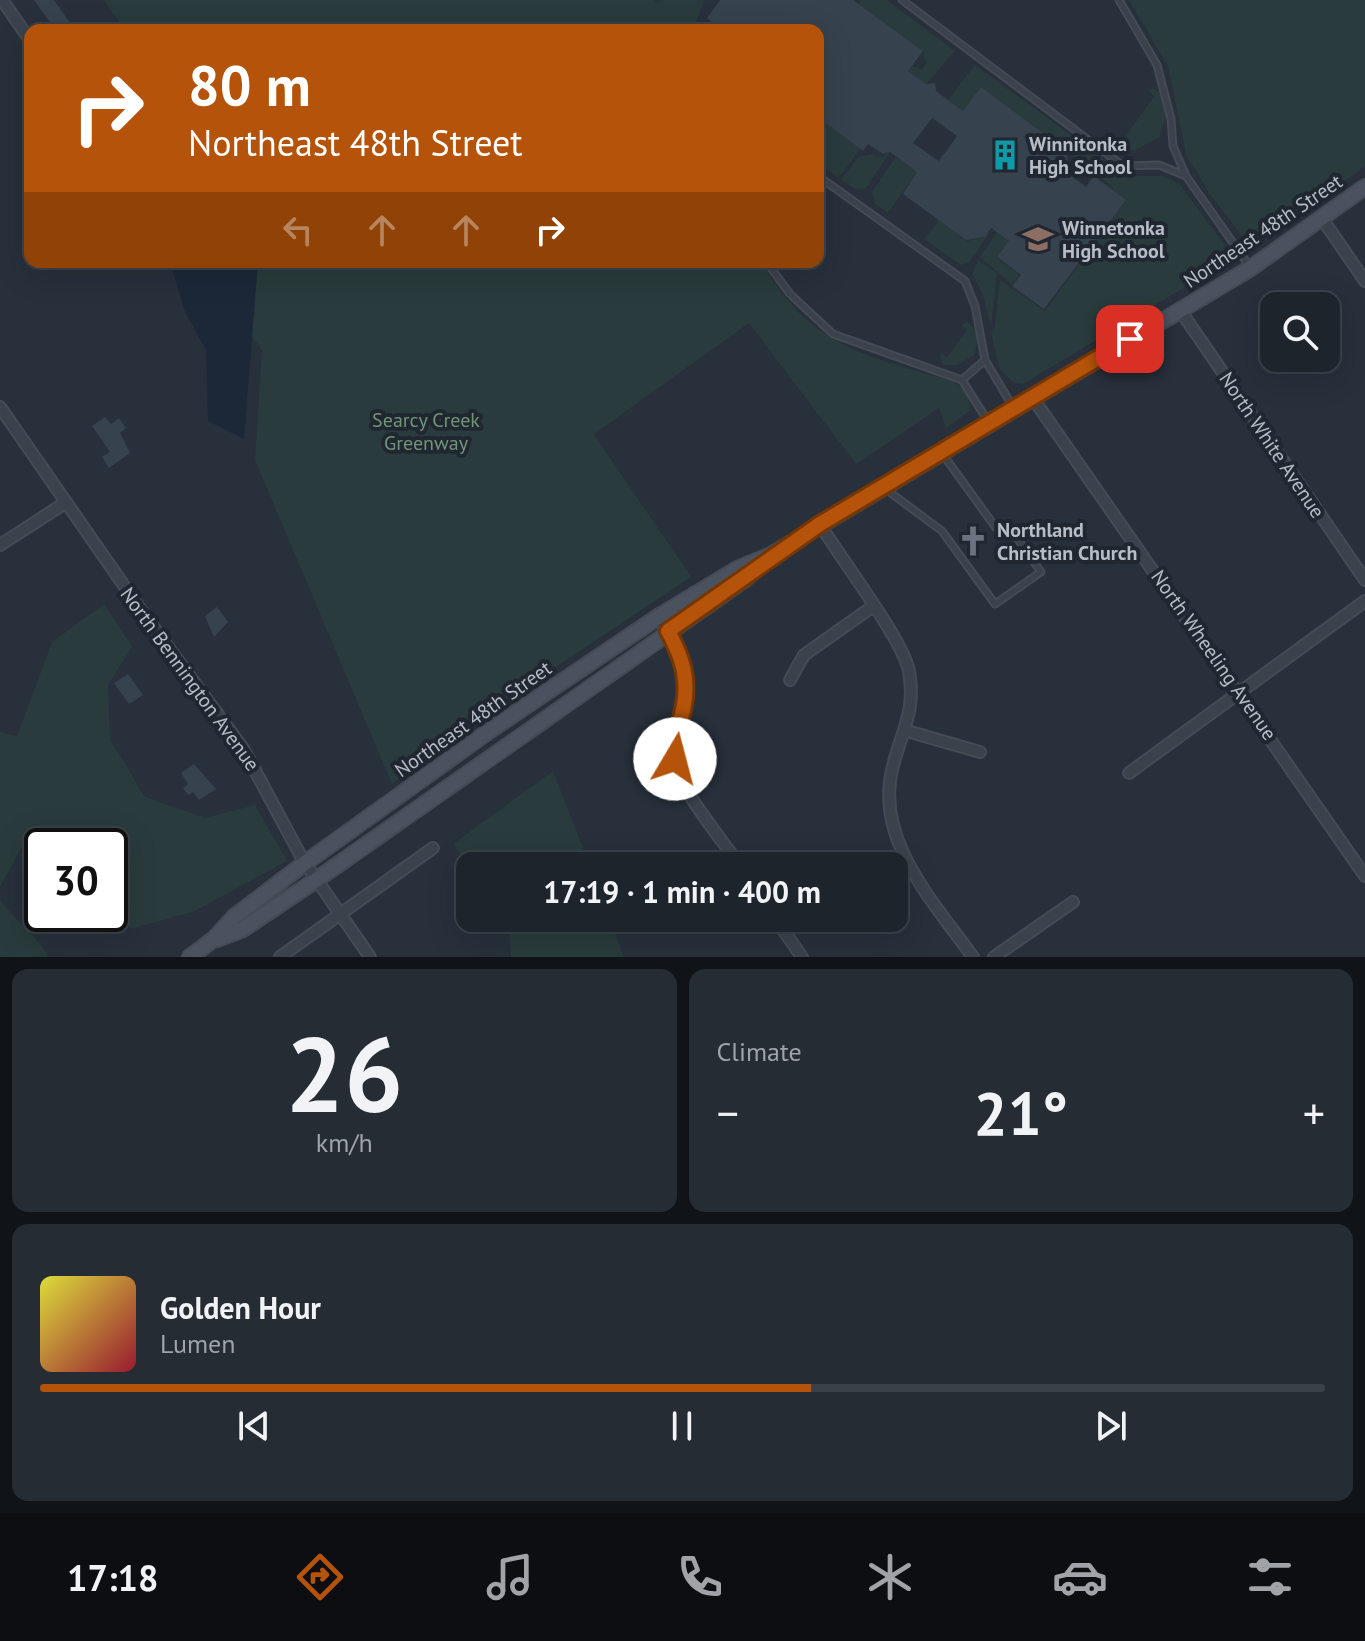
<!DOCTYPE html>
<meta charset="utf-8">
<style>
:root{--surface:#1d242c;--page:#252c34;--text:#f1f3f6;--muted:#a0a4a9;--line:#3b4148;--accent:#b45309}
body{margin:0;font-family:"PT Sans",sans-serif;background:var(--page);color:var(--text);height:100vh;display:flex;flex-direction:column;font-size:30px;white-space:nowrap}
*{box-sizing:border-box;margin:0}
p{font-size:26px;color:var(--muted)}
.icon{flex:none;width:44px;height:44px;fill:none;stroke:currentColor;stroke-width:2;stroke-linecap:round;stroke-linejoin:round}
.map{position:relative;height:957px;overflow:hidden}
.sheet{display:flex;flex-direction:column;gap:12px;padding:12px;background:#101418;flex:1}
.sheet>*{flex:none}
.top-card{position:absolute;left:24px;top:24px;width:800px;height:244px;border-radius:16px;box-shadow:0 8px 32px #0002,0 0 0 2px var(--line);background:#b45309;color:#fff;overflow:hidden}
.buttons{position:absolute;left:1260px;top:292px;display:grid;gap:16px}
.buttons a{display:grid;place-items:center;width:80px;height:80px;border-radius:16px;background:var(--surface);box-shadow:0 8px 32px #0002,0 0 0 2px var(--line);font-size:40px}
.speed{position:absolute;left:24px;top:828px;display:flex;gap:16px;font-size:40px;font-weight:700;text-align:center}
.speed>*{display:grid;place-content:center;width:104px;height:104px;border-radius:50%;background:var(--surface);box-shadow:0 8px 32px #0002,0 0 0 2px var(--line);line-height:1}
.speed .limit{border:4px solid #111;border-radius:12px;background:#fff;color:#111}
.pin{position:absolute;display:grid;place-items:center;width:68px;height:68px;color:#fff;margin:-34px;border-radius:16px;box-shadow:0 4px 12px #0006}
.me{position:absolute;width:88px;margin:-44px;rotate:8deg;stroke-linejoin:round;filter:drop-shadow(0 0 6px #0008)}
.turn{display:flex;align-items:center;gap:28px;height:168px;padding:0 32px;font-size:36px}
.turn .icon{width:104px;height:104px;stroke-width:2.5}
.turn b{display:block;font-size:56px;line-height:68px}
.lanes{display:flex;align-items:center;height:76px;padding:0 32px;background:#0003;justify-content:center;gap:40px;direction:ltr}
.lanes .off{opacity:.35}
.big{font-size:60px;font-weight:600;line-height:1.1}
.sheet .card{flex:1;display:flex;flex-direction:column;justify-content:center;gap:12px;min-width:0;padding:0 28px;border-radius:16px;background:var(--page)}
.sheet .dial{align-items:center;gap:0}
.dial b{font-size:104px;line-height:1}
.song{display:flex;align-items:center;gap:24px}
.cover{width:96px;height:96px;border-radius:12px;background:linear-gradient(135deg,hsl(60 70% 55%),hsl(350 70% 35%))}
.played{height:8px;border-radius:4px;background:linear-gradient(90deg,var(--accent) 60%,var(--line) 60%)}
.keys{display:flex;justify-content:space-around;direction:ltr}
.heat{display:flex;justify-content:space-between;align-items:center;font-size:44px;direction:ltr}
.sheet .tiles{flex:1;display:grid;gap:12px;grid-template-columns:1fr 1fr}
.card:last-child{grid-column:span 2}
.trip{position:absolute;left:456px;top:852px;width:452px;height:80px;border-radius:16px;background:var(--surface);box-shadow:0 8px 32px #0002,0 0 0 2px var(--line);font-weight:600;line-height:80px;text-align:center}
.tabs{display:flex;height:128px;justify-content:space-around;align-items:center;background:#0c0e12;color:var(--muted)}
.tabs .icon{width:56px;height:56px}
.tabs .active{color:var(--accent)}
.tabs b{font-size:36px;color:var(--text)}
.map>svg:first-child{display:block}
.green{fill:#293b3c}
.water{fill:#1c2838}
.building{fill:#37424f;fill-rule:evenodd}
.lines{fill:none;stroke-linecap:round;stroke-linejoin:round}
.lane-casing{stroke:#444b55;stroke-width:9}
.street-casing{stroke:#444b55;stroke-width:14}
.secondary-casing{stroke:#444b55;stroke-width:18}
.lane{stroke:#3b424c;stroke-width:5}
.street{stroke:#3b424c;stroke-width:10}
.secondary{stroke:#49525e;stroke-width:14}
.route-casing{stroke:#753606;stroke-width:20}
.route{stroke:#b45309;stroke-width:14}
.labels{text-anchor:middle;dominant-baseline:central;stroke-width:8;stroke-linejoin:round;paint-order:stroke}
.poi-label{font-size:20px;font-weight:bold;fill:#b7bdc7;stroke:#202731;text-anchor:start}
.street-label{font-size:20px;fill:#b7bdc7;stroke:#202731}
.park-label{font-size:20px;fill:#719578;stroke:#202731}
</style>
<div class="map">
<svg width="1365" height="957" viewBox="0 0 1365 957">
<rect width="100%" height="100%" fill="#27303b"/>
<path class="green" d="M104,0H654L658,3L661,0H705L692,30H125Z
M861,0H887L955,51L926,84L908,71L911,66L922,69L926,63L923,51L858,4Z
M1129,0H1365V166C1328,196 1285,214 1246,241L1209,193L1186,154L1168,66Z
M975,65L1072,136L1071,144L1066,150L982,88L963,111L948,100Z
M1153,88L1162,94L1166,117L1159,137L1136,150H1116L1114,138L1121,143L1154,96L1148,91Z
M818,116L860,149L839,178L818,163Z
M1085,145L1126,176H1162L1179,183L1224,244L1222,265L1023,384L1014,383L999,368L991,332L994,331L1000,280L1045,311L1125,201L1112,189L1113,187L1073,157L1077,149Z
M890,152L866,188L855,189L841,180L858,157L873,154L878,158Z
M896,157L917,172L888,213L875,204L872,192Z
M939,220L967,241L985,237L993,229L969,262L961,265L924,239Z
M997,232L1009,241L997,258L1019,275L1012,285L980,257Z
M978,260L997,273L991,328L983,295L972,274Z
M195,262H770L766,269C812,347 871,358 952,381L966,390L971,410L946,428L939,408L856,464L749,323L594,434L691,577L535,681L392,784L255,460L262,350Z
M967,322C978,327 979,344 974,355L958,365H943L940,353L947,357L967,330L961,325Z
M104,604L132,647L108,685L110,739L145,797L205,818L255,805L287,861L193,912L130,929L110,880V846L21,848L0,887V732L17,736L52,642Z
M553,771L590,866L470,868L453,844Z
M0,900C11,916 44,943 48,957H0Z
M504,918H609L624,957H511L509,926Z"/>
<path class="water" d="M170,262H258L244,439L208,421L206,350L185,312Z"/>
<path class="building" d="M34,0H54L75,30H55Z
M720,0H853L923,51L908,71L926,84L935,83L936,91L963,111L981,87L1066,150L1070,175L1086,187L1094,176L1126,200L1044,309L1012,286L1021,275L997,257L1009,241L991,228L985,237L966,240L903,194L917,172L890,152L883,154L868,144L863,151L818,117L826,104L818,99V30H712L715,25L707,18ZM932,118L957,136L939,161L913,143Z
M105,417L111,424L119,418L126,428L120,433L130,453L109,468L102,457L110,452L92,426Z
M217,607L228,622L214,637L205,616Z
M128,674L143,695L129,704L114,683Z
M194,764L216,789L199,800L193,792L188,795L183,788L188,784L181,773Z"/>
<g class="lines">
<g class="lane-casing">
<path id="lane" d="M902,0L1123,166L1159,165L1186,176
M1119,0L1157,65L1171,119L1173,146L1186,176L1250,267
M818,176L965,281L975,306L985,360L1013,407
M771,268L790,294L833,334L962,380L989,423
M962,380L985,360
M884,488L942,531L995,604L1041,572L1012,531L996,528L944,456"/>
</g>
<g class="street-casing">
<path id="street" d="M2,0L30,40
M1323,220L1365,281
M1180,310L1365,580
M1032,397L1365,876
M0,407L143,613L244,750L303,860L370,957
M820,524C840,558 902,638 909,671C916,711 902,730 893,766C873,839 934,902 973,957
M0,545L65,503
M658,617C679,648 692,676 682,714C678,730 672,745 675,762C682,793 721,838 740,866
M790,680L804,655L872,607
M907,731L980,752
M1129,773L1365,601
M775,918L802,957
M280,957L433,848
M994,957L1073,902"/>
</g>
<g class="secondary-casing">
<path id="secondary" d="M217,939L243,929L316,880L744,580L765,561
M190,957L214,939L234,917L305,863L489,731L658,617L739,568L771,555L1251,268L1365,187"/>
</g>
<use href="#lane" class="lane"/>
<use href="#street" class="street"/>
<use href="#secondary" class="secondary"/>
</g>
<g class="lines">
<g class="route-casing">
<path id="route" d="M675,759C674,741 679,727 683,710C690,679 682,657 668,631L820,524L1130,339"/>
</g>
<use href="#route" class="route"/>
</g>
<defs>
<g id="building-bare" transform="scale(2.4)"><path d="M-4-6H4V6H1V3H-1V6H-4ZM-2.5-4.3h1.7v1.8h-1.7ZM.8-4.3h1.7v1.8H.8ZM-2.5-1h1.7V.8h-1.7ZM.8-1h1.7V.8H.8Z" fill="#0f9aa8" stroke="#202731" stroke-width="2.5" paint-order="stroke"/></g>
<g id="school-bare" transform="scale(2.4)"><path d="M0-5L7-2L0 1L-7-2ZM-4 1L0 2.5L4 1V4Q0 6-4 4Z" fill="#8d6e63" stroke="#202731" stroke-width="2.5" paint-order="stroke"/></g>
<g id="church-bare" transform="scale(2.4)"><path d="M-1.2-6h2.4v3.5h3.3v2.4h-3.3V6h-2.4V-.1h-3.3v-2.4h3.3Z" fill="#6b7280" stroke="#202731" stroke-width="2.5" paint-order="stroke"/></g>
</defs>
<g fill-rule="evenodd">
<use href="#building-bare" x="1005" y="155"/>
<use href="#school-bare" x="1038" y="239"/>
<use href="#church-bare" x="973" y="541"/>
</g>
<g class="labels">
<g class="poi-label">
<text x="1029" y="144">Winnitonka<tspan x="1029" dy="23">High School</tspan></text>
<text x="1062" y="228">Winnetonka<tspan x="1062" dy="23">High School</tspan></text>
<text x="997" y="530">Northland<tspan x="997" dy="23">Christian Church</tspan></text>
</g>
<g class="street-label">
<text transform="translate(1263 231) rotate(-34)">Northeast 48th Street</text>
<text transform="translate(1272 445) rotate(56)">North White Avenue</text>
<text transform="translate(1214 655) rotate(55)">North Wheeling Avenue</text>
<text transform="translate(190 679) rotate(54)">North Bennington Avenue</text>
<text transform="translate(473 719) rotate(-35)">Northeast 48th Street</text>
</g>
<g class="park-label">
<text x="426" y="420">Searcy Creek<tspan x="426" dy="23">Greenway</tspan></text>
</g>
</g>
</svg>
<div class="buttons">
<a><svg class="icon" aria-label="search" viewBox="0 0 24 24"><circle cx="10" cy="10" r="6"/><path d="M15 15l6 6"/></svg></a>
</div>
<div class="speed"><div class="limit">30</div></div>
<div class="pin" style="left:1130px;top:339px;background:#d93025"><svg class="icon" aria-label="arrive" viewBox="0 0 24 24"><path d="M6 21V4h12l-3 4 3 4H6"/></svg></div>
<svg class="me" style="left:675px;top:759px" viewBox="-20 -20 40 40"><circle r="19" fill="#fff"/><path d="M0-13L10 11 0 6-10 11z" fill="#b45309"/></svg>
<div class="trip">17:19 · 1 min · 400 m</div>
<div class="top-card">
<div class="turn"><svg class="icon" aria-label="right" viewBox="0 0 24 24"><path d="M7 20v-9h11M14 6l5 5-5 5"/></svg><div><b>80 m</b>Northeast 48th Street</div></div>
<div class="lanes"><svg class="icon off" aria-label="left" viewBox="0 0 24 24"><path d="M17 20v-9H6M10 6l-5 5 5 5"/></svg><svg class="icon off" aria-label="ahead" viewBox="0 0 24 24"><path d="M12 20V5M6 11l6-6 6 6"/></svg><svg class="icon off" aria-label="ahead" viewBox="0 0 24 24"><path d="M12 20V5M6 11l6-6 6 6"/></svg><svg class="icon" aria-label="right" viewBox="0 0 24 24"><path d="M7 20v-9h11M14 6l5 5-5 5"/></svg></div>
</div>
</div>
<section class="sheet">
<div class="tiles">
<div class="card dial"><b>26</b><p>km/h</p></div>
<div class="card"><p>Climate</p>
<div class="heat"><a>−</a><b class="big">21°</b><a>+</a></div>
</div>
<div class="card">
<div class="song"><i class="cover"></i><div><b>Golden Hour</b><p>Lumen</p></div></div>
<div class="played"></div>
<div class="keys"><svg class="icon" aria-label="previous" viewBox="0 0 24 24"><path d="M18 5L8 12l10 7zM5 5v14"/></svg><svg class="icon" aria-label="pause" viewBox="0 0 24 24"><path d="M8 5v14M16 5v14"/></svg><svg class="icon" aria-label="next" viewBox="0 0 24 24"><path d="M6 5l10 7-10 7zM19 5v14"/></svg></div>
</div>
</div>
</section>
<nav class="tabs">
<b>17:18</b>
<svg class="icon active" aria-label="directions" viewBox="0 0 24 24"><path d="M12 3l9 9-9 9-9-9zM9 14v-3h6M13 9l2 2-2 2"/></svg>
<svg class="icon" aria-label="music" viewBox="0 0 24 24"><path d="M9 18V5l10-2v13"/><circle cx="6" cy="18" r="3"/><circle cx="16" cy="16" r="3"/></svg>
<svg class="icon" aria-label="phone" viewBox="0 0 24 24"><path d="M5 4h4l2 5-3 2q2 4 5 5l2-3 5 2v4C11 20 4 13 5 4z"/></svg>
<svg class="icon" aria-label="climate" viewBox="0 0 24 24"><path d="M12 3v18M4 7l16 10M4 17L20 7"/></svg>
<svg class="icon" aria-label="car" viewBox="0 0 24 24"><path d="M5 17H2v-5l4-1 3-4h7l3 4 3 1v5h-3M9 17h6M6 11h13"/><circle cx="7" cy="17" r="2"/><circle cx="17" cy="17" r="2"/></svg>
<svg class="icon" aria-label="filters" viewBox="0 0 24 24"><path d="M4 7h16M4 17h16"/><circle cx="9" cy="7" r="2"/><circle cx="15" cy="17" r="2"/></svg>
</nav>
